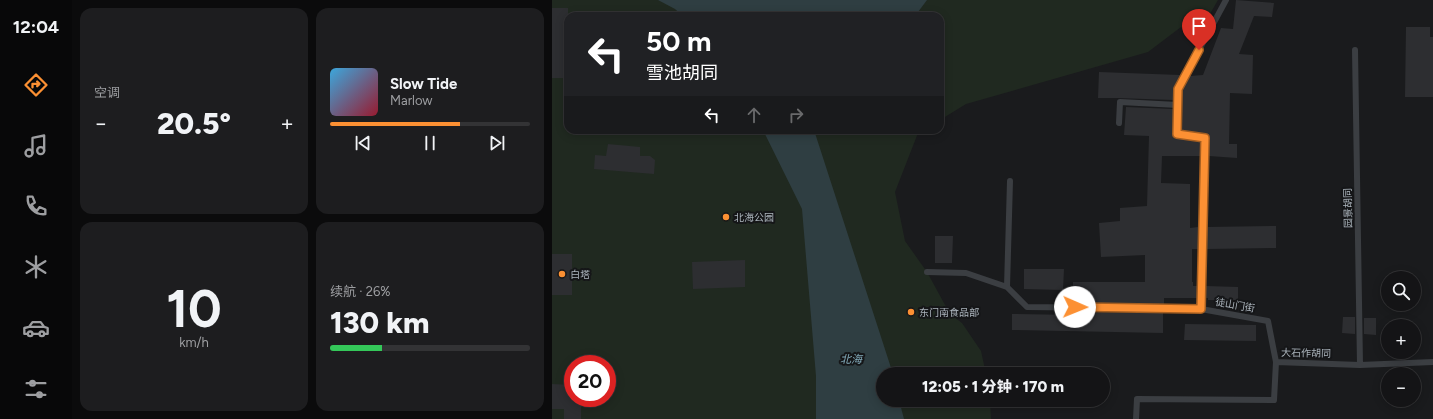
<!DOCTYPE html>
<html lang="zh">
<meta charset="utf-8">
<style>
:root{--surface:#141416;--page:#1d1d1f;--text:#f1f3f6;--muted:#9d9ea1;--line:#333335;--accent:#fc9033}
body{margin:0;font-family:Figtree,"Noto Sans SC",sans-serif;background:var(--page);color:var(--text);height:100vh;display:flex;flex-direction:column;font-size:15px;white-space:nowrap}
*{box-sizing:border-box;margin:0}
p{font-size:13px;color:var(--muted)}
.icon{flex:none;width:22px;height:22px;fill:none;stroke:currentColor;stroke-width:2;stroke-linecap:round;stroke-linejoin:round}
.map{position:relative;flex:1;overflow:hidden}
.details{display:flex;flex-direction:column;gap:8px;padding:8px;background:#0b0b0c;width:480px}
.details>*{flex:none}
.banner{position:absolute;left:12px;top:12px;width:380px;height:122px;border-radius:12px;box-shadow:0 2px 10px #0003,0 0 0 1px var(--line);background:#202124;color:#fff;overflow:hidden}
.fabs{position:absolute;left:829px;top:271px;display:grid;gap:8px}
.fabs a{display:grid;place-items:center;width:40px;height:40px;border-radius:50%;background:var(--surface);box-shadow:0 2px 10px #0003,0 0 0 1px var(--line);font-size:20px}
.speed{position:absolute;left:12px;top:355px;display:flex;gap:8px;font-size:20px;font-weight:700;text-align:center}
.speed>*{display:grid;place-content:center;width:52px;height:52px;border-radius:50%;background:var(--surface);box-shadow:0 2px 10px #0003,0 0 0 1px var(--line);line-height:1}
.speed .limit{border:6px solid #d22;background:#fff;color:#111}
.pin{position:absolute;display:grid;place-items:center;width:34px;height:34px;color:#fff;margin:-41px -17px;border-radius:50% 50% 50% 0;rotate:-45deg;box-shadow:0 0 4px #0007}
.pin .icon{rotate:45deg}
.me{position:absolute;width:44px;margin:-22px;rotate:91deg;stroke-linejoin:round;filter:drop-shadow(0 0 3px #0008)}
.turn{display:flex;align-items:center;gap:14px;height:84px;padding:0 16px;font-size:18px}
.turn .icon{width:52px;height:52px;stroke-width:2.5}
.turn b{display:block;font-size:28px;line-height:34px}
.lanes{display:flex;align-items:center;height:38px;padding:0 16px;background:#0003;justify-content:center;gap:20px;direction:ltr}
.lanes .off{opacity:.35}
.big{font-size:30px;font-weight:800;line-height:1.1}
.details .widget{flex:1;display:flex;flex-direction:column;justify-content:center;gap:6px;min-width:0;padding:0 14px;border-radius:12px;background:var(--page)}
.details .dial{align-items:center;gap:0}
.dial b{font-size:52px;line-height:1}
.song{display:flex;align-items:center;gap:12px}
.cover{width:48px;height:48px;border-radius:6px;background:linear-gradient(135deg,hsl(200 70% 55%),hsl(350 70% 35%))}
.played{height:4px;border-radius:2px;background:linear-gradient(90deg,var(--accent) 65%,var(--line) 65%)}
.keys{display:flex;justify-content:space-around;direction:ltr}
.heat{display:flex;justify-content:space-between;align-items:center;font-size:22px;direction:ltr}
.charge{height:6px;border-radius:3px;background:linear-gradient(90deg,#34c759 26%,var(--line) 0)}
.details .tiles{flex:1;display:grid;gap:8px;grid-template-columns:repeat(2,1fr)}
.trip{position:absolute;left:324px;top:367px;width:234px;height:40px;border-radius:20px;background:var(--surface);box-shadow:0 2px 10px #0003,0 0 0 1px var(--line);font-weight:800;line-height:40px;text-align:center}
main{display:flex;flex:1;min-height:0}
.tabs{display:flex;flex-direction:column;width:72px;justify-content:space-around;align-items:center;background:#080809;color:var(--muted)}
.tabs .icon{width:28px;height:28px}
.tabs .current{color:var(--accent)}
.tabs b{font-size:18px;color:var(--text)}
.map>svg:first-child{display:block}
.green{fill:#202920;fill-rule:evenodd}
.water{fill:#2f3e42}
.building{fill:#2d2e31}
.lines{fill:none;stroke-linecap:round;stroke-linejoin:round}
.service{stroke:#3b3e42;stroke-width:6}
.route-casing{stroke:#a45e21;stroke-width:10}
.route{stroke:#fc9033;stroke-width:7}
.poi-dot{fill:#fc9033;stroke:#151618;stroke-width:1.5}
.labels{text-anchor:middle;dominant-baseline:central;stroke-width:4;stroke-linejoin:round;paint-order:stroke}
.street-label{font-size:10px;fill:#acb5bd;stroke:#151618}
.poi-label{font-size:10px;fill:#acb5bd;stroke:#151618;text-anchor:start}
.water-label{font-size:11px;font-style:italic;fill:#82aab9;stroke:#151618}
</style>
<main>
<nav class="tabs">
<b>12:04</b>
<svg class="icon current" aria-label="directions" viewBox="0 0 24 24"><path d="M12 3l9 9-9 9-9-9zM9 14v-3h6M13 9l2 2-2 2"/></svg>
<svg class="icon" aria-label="music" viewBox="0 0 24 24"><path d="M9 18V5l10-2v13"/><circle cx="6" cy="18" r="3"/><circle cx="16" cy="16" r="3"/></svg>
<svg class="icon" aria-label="phone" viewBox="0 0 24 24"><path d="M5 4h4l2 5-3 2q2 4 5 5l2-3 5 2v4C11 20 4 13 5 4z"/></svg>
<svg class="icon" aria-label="climate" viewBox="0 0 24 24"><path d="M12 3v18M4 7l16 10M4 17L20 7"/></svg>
<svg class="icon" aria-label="car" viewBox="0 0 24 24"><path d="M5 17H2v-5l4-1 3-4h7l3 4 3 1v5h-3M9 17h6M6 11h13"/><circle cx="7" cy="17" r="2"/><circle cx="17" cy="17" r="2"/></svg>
<svg class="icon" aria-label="filters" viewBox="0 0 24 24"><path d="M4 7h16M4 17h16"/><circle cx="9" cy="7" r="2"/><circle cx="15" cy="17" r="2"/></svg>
</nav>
<section class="details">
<div class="tiles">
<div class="widget"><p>空调</p>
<div class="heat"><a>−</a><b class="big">20.5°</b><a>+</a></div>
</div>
<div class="widget">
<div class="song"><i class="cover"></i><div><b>Slow Tide</b><p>Marlow</p></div></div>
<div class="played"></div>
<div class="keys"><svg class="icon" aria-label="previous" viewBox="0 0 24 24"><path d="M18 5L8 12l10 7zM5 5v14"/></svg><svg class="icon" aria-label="pause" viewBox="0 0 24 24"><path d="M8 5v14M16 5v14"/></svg><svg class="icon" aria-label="next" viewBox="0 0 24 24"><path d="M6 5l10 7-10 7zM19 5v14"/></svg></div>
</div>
<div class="widget dial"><b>10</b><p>km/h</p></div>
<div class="widget"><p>续航 · 26%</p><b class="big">130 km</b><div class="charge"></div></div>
</div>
</section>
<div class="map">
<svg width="881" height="419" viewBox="0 0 881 419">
<rect width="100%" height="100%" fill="#1a1b1d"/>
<path class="green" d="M0,0H666L642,42L629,27L596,52L414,104L388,120V16H16V130H371L366,133L343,192L353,241L375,272L398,314L410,323L429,351L434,374H331V400H438L439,419H0ZM21,364H55V398H21Z"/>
<path class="water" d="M106,0H375L363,16H131L123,9Z
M211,130H262L341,374H331V400H347L352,419H264V376L250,209Z"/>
<path class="building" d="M684,0L722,3L720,17L702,16L687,54L701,55L700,94L678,93L677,144H685V158L657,156L658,138L656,135L630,130V90L638,76L651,75L669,28L681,29Z
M0,8H16V78H0Z
M854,27H878V37H881V97H853Z
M547,72L628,75L622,87L621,100L565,98H546Z
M574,107L621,109V136L624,138L648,142V156H610L609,183L638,184V228L646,227V249H640V282H641V286H645V298H612V304L521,303V282H593V255L549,257L547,223L568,221V208L595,206L597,136L572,135Z
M56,144L88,147V156H98L103,160L102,174L42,169L43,155L54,156Z
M724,226V248L655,249V227Z
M383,236H401L400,263H383Z
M0,254H20V295H0Z
M193,260V287L141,289L140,262Z
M472,269H512L511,290L472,289Z
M654,286L686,287V300H656V298H654Z
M521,312L611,313V333L460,330V314L521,315Z
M791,317H803V334L790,333Z
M812,318H824V335L812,334Z
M633,324L704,325V341L632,340Z
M0,384L21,385V398H29V419H12V409H0Z"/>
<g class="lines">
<path class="service" d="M803,50L808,365
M567,123L568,102L626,105
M375,272L414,273L455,287L475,307L649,309L716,321L724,362
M455,287L458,181
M649,309L653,138L625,134L626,89L674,0
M584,419L585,399L722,400L724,362L808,365L881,362"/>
</g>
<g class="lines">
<g class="route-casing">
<path id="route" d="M523,307L649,309L653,138L625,134L626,89L647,50"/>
</g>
<use href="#route" class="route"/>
</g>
<g class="poi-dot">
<circle cx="174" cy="217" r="4"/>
<circle cx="10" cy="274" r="4"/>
<circle cx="359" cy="312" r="4"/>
</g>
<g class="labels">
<g class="street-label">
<text transform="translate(796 208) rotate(-91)">园景胡同</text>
<text transform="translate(683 305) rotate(10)">徒山门街</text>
<text transform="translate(754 353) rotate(1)">大石作胡同</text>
</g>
<g class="poi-label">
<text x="182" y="217">北海公园</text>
<text x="18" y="274">白塔</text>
<text x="367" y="312">东门南食品部</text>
</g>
<g class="water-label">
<text x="299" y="359">北海</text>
</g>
</g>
</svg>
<div class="fabs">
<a><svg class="icon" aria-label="search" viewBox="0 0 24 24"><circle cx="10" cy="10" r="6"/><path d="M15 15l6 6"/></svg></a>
<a>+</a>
<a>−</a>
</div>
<div class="speed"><div class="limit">20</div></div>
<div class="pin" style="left:647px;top:50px;background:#d93025"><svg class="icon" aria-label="arrive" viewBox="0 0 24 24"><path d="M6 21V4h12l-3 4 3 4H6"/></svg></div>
<svg class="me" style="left:523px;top:307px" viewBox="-20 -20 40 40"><circle r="19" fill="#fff"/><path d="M0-13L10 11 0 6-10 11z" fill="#fc9033"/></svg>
<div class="trip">12:05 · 1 分钟 · 170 m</div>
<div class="banner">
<div class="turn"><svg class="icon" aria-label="left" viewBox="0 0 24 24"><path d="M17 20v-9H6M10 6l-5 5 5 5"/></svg><div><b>50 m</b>雪池胡同</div></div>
<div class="lanes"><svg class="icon" aria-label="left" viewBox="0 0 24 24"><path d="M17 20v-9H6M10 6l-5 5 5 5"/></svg><svg class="icon off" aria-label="ahead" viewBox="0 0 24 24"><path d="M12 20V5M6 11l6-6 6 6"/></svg><svg class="icon off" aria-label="right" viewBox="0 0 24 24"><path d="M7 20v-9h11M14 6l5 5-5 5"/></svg></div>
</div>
</div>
</main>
